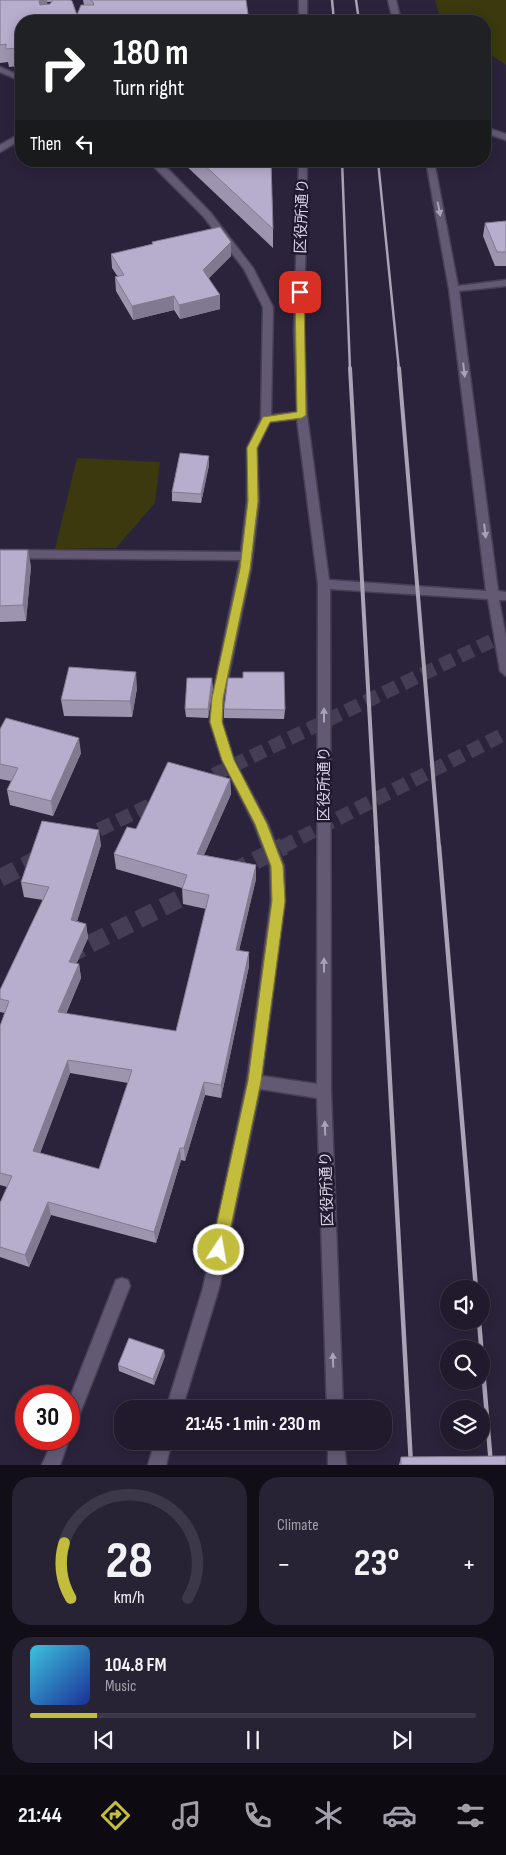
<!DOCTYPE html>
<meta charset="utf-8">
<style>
:root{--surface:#201a2c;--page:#282334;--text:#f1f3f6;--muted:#a2a1a9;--line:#3d3848;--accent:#c3bd3e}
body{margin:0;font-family:"Sofia Sans Condensed","Noto Sans JP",sans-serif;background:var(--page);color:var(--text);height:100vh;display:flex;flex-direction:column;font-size:19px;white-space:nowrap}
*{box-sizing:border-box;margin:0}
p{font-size:16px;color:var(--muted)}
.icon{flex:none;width:28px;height:28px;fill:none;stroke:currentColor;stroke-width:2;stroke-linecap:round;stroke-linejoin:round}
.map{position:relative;height:1465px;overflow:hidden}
.panel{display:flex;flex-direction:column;gap:12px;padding:12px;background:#120e18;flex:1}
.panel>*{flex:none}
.top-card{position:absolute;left:15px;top:15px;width:476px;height:152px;border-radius:20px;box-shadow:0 2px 12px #0003,0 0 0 1px var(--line);background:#202124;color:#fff;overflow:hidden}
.tools{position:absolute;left:440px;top:1280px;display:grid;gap:10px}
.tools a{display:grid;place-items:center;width:50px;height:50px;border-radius:50%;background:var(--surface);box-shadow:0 2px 12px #0003,0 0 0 1px var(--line);font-size:25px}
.speed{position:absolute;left:15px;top:1385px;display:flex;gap:10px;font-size:25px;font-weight:700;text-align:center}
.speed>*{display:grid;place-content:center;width:65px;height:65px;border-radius:50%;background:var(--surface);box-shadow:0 2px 12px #0003,0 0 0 1px var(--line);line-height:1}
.speed .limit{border:8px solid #d22;background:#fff;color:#111}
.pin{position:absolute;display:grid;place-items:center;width:42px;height:42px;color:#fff;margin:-21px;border-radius:10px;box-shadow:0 2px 8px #0006}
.me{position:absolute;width:55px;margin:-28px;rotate:12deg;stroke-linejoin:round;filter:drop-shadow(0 0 4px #0008)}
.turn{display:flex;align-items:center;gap:18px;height:105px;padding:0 15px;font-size:22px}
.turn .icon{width:65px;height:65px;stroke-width:2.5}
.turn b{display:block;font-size:35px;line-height:42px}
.then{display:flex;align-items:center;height:48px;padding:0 15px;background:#0003;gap:10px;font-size:19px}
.big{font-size:38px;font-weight:700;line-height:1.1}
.panel .card{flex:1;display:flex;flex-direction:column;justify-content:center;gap:8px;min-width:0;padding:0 18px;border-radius:20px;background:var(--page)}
.panel .dial{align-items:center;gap:0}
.dial svg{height:130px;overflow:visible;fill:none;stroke:var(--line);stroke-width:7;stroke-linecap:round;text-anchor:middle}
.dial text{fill:var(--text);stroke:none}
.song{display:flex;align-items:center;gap:15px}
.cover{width:60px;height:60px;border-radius:8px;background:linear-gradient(135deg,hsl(190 70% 55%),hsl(230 70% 35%))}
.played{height:5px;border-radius:2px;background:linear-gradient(90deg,var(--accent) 15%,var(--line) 15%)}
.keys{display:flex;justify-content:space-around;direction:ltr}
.heat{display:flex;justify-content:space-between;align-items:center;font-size:28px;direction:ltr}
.panel .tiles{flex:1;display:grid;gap:12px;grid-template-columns:1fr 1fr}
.card:last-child{grid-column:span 2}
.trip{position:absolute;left:114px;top:1400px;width:278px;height:50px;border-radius:20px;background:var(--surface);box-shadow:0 2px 12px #0003,0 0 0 1px var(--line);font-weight:700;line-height:50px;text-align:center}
.dock{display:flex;height:80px;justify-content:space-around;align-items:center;background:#0d0a12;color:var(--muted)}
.dock .icon{width:35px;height:35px}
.dock .on{color:var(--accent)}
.dock b{font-size:22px;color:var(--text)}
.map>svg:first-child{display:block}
.green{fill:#3b390d}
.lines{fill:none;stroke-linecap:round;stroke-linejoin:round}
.highway-tunnel-far1{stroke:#453d54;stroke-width:14;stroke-dasharray:14 7;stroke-linecap:butt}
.highway-tunnel{stroke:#453d54;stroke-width:18;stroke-dasharray:18 9;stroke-linecap:butt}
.minor-casing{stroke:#473f54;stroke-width:3}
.minor{fill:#635975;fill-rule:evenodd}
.rail-far2{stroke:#a9a3b6;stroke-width:2.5}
.rail-far1{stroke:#a9a3b6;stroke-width:4}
.rail{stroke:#a9a3b6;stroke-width:4.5}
.wall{fill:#9d95af;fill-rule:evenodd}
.shaded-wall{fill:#80798f}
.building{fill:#b7adcc;stroke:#80798f;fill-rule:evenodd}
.oneway{fill:#a9a2b7}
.route{fill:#c3bd3e;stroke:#7f7b28}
.labels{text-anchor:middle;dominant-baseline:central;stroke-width:5;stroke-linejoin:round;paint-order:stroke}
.street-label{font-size:15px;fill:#d8d3e3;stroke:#221931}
</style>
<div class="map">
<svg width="506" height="1465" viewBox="0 0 506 1465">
<rect width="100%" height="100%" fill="#2b233b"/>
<path class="green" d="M435,0H506V65L485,51V21H441Z
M77,458L160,462L155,503L116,548L55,549Z"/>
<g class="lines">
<path class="highway-tunnel-far1" d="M195,784L506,634
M80,839L165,798
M282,847L506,733"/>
<path class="highway-tunnel" d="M231,873L284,846
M0,878L44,856
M66,956L199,889"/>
<g class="minor-casing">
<path id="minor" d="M299,0H307V21H299Z
M388,0H396L401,21H393Z
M0,67L21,76V81L0,72Z
M485,127L506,134V140L485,133Z
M21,133V140L0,152V145Z
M148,161H158L171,172L210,212L253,268L273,307L271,415L297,412L294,330L299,161H307L304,330L307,415L329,580L486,591L449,289L426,161H434L458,286L506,280V286L459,291L498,591L506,592V600H499L506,637V676L500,671L488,599L330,589L331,1092L343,1409H327L317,1098L260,1089L219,1288L182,1409H166L203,1288L247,1081L271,901L270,866L254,824L222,760L210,722L212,699L240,560L0,558V550L241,552L247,501V448L261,419L263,307L244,269L203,216ZM297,419L318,584L317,1084L262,1076L285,901L284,866L268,824L234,760L222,722L224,699L251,569L259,501L257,448L270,422Z
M122,1278L128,1280L130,1286L75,1426L69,1428V1400L116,1280Z
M69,1437V1439L60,1465H42L53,1439Z
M155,1441H172L166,1465H148Z
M328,1441H344L346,1465H328Z"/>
</g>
<use href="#minor" class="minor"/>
<path class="rail-far2" d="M332,0L334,21
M356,0L359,21
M342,161L350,370
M378,161L399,370"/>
<path class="rail-far1" d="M350,368L377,847
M399,368L439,847"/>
<path class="rail" d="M377,846L411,1465
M439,846L476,1289
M479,1321L491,1465"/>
</g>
<path class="wall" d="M0,0H70L77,15L84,5L83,0H246L21,21V67L19,66L9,67L8,62L0,63ZM47,2H52L50,4L47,5Z
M159,161H176L166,165Z
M181,161H271L273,229V248Z
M506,221V266H495L483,236L485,223Z
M152,242H231V256L209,278L220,309L180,319L174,310L133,320L116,291L115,277H118L112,268L111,254L152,244Z
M209,465L201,503L172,501V492Z
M0,550L31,566L26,621L0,622Z
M243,678L285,710L284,719L224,718V709Z
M213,687L208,718L186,717L185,709Z
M137,688L132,717L64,716L61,700Z
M0,729L81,753L53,816L10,805L7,790L11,781L0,779Z
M230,779L231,794L204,855L256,865V879L239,950L249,966L221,1098L205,1095L185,1161L181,1160L156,1243L51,1215L29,1267L0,1257V1203L7,1187L0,1185V1026L5,1013L0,1012V990L43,900L24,897L21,882L101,845L77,921L86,924L88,938L76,964H79L81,978L66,1014L176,1031L206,909L183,904L182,888L116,869L114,854L136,829ZM70,1073L128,1083L99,1169L40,1153Z
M165,1356L154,1385L119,1371L118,1365Z
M401,1457L506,1465H399Z"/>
<path class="shaded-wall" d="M40,0H47L48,10L40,20L39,2Z
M165,161H176L166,165Z
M231,242V256L204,283L203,270Z
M220,295V309L180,319L179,305Z
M174,296V310L133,320L132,306Z
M209,456V465L201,503V494Z
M28,550L31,566L26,621L23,605Z
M136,672L137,688L132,717L130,701Z
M212,678L213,687L208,718V709Z
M79,738L81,753L53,816L51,801Z
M230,779L231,794L198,868L197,854Z
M99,830L101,845L73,934L71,920Z
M256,865V879L236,964V950Z
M86,924L88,938L71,976L69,962Z
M249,952V966L221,1098V1085Z
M79,964L81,978L60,1026L58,1012Z
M68,1060L70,1073L36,1164L33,1151Z
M204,1082L205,1095L185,1161L184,1148Z
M180,1148L181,1160L156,1243L154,1232Z
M48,1202L51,1215L29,1267L25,1255Z
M164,1350L165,1356L154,1385L153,1379Z"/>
<path class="building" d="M0,0H40L39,2L40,5L50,4L53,0H70L72,1L77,15L81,5H94L93,2L90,0H246L249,21H21V51L17,48L6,49V44L0,45Z
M200,161H271L273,229Z
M506,221V252H497L485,223Z
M220,227L231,242L203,270L220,295L179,305L174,296L132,306L115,277L124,275L111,254L153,244L152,242Z
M180,453L209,456L201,494L172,492Z
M0,550H28L23,605L0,606Z
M69,667L136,672L130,701L61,700Z
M243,672H284L285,710L224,709L228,678H243Z
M187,678H212L208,709H185Z
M6,718L79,738L51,801L7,790L18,768L0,764V729Z
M168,762L230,779L197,854L256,865L236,950L249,952L221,1085L204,1082L184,1148H180L154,1232L48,1202L25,1255L0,1247V1203L12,1176L0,1173V1026L9,1001L0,999V990L49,887L21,882L42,821L99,830L71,920L86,924L69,962L79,964L58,1012L176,1031L209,895L182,889L187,875L114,854L127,827L136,829ZM68,1060L132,1070L99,1169L33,1151Z
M129,1338L164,1350L153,1379L118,1365Z
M506,1456V1465H401V1457Z"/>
<defs><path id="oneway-solid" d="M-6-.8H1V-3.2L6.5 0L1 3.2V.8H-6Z" transform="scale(1.25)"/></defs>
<g class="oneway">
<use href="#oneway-solid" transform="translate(439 209) rotate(79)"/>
<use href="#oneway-solid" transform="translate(464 370) rotate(83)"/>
<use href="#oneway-solid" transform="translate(485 531) rotate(83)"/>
<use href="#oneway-solid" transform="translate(324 715) rotate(-90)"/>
<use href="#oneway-solid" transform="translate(324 965) rotate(-90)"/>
<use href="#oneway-solid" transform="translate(325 1128) rotate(-92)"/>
<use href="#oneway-solid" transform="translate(333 1360) rotate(-92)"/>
</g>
<path class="route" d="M300,290L304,292L306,415L302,418L270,422L257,448L258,501L250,569L223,698L222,722L234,760L267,824L283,866L285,901L261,1081L226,1250L224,1255L219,1257L214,1255L211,1250L248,1081L272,901L271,866L255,824L222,760L210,722L212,698L240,569L248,501L247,448L263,417L297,412L295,292Z"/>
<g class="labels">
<g class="street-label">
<text transform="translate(302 216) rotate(-88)">区役所通り</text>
<text transform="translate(324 784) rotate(-90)">区役所通り</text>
<text transform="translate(327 1189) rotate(-92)">区役所通り</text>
</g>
</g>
</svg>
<div class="tools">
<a><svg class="icon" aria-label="sound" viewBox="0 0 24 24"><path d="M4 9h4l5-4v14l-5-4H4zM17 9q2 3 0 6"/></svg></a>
<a><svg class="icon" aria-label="search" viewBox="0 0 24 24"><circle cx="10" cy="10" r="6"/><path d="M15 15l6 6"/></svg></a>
<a><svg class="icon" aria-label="layers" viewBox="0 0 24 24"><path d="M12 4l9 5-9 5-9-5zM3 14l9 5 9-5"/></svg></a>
</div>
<div class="speed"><div class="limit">30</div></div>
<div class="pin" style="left:300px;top:292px;background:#d93025"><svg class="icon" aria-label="arrive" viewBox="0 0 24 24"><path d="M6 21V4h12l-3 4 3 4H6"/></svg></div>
<svg class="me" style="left:219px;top:1250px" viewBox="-20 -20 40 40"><circle r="17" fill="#c3bd3e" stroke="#fff" stroke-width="3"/><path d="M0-11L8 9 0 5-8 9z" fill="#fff"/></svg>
<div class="trip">21:45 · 1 min · 230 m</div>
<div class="top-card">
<div class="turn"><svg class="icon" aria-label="right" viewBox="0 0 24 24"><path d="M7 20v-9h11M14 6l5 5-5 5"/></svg><div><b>180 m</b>Turn right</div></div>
<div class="then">Then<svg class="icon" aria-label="left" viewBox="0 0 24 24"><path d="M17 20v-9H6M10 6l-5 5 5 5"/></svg></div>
</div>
</div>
<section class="panel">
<div class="tiles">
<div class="card dial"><svg viewBox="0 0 100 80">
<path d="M14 69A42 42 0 1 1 86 69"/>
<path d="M14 69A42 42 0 0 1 10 35" stroke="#c3bd3e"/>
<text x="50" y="56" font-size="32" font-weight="700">28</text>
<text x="50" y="72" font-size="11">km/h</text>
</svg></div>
<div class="card"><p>Climate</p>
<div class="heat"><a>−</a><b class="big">23°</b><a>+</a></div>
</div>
<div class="card">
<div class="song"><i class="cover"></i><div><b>104.8 FM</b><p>Music</p></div></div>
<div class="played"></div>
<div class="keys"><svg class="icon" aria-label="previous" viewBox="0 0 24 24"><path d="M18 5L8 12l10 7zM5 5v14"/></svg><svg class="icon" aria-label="pause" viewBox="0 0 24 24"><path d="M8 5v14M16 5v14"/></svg><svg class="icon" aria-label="next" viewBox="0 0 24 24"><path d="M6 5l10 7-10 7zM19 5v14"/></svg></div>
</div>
</div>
</section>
<nav class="dock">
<b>21:44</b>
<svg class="icon on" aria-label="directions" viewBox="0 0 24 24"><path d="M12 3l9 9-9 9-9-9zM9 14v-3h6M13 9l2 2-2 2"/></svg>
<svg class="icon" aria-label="music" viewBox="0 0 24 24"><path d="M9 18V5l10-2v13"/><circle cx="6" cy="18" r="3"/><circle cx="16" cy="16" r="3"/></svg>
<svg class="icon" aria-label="phone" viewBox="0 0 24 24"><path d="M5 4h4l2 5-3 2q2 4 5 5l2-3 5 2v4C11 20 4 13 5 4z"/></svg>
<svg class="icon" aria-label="climate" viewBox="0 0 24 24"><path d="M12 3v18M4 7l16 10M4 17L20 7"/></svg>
<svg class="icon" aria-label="car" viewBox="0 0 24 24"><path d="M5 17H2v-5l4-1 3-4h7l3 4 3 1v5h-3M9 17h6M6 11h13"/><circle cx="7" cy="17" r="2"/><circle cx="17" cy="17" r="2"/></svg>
<svg class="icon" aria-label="filters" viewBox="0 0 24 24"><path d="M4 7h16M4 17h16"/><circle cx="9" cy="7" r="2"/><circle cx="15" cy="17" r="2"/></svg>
</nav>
